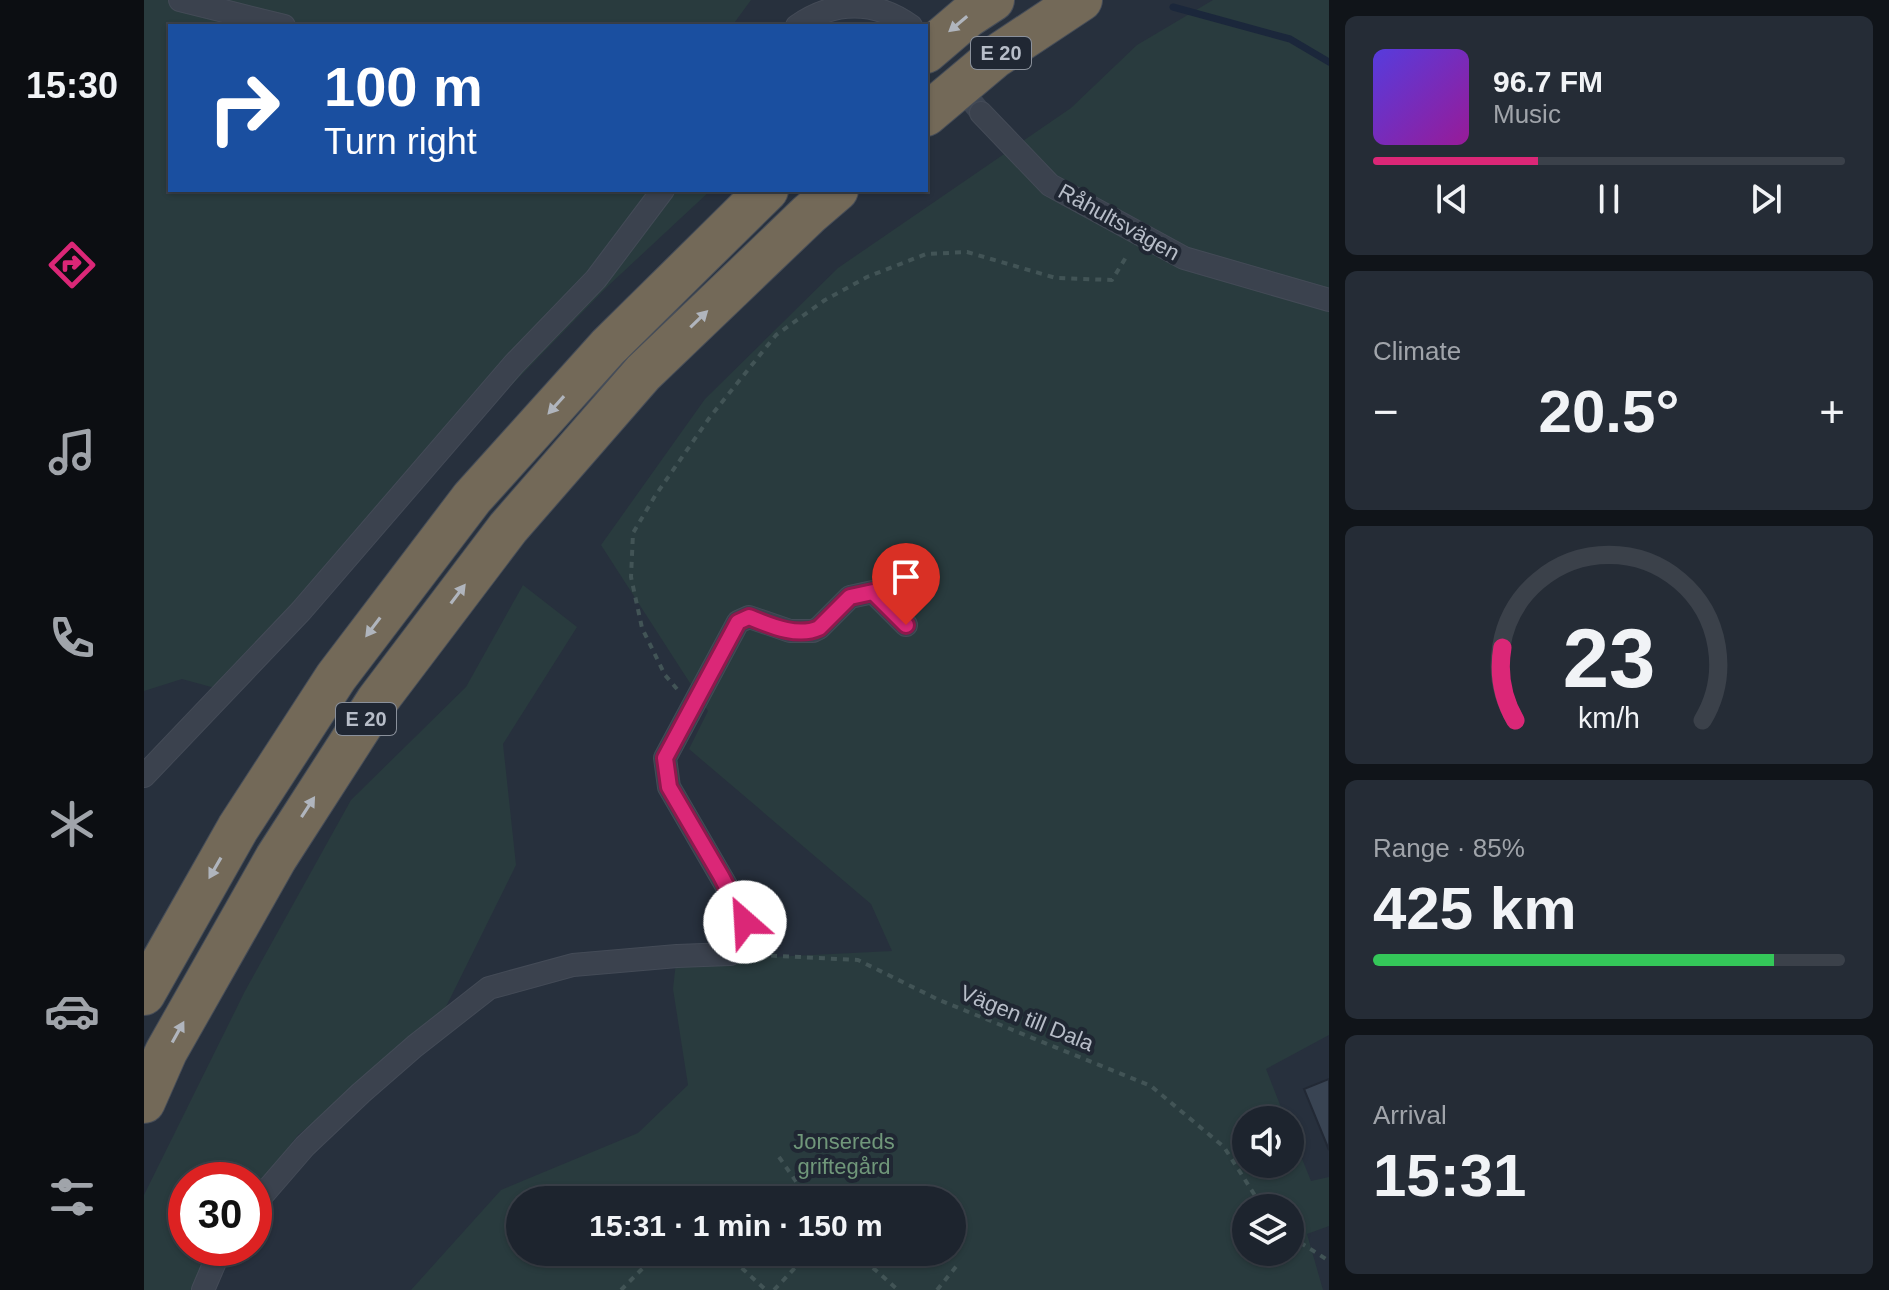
<!DOCTYPE html>
<meta charset="utf-8">
<style>
:root{--surface:#1d242e;--page:#252c36;--text:#f1f3f6;--muted:#a0a4aa;--line:#3b414a;--accent:#db2777}
body{margin:0;font-family:Helvetica,sans-serif;background:var(--page);color:var(--text);height:100vh;display:flex;flex-direction:column;font-size:30px;white-space:nowrap}
*{box-sizing:border-box;margin:0}
p{font-size:26px;color:var(--muted)}
.icon{flex:none;width:44px;height:44px;fill:none;stroke:currentColor;stroke-width:2;stroke-linecap:round;stroke-linejoin:round}
.map{position:relative;flex:1;overflow:hidden}
.details{display:flex;flex-direction:column;gap:16px;padding:16px;background:#101419;width:560px}
.details>*{flex:none}
.top-card{position:absolute;left:24px;top:24px;width:760px;height:168px;border-radius:0px;box-shadow:0 2px 6px #0004,0 0 0 2px var(--line);background:#1a4fa0;color:#fff;overflow:hidden}
.tools{position:absolute;left:1088px;top:1106px;display:grid;gap:16px}
.tools a{display:grid;place-items:center;width:72px;height:72px;border-radius:50%;background:var(--surface);box-shadow:0 2px 6px #0004,0 0 0 2px var(--line);font-size:40px}
.speed{position:absolute;left:24px;top:1162px;display:flex;gap:16px;font-size:40px;font-weight:700;text-align:center}
.speed>*{display:grid;place-content:center;width:104px;height:104px;border-radius:50%;background:var(--surface);box-shadow:0 2px 6px #0004,0 0 0 2px var(--line);line-height:1}
.speed .limit{border:12px solid #d22;background:#fff;color:#111}
.pin{position:absolute;display:grid;place-items:center;width:68px;height:68px;color:#fff;margin:-82px -34px;border-radius:50% 50% 50% 0;rotate:-45deg;box-shadow:0 0 8px #0007}
.pin .icon{rotate:45deg}
.me{position:absolute;width:88px;margin:-44px;rotate:334deg;stroke-linejoin:round;filter:drop-shadow(0 0 6px #0008)}
.turn{display:flex;align-items:center;gap:28px;height:168px;padding:0 24px;font-size:36px}
.turn .icon{width:104px;height:104px;stroke-width:2.5}
.turn b{display:block;font-size:56px;line-height:68px}
.big{font-size:60px;font-weight:700;line-height:1.1}
.details .tile{flex:1;display:flex;flex-direction:column;justify-content:center;gap:12px;min-width:0;padding:0 28px;border-radius:12px;background:var(--page)}
.details .dial{align-items:center;gap:0}
.dial svg{height:208px;overflow:visible;fill:none;stroke:var(--line);stroke-width:7;stroke-linecap:round;text-anchor:middle}
.dial text{fill:var(--text);stroke:none}
.song{display:flex;align-items:center;gap:24px}
.cover{width:96px;height:96px;border-radius:12px;background:linear-gradient(135deg,hsl(250 70% 55%),hsl(300 70% 35%))}
.played{height:8px;border-radius:4px;background:linear-gradient(90deg,var(--accent) 35%,var(--line) 35%)}
.keys{display:flex;justify-content:space-around;direction:ltr}
.heat{display:flex;justify-content:space-between;align-items:center;font-size:44px;direction:ltr}
.charge{height:12px;border-radius:6px;background:linear-gradient(90deg,#34c759 85%,var(--line) 0)}
.trip{position:absolute;left:362px;top:1186px;width:460px;height:80px;border-radius:40px;background:var(--surface);box-shadow:0 2px 6px #0004,0 0 0 2px var(--line);font-weight:700;line-height:80px;text-align:center}
main{display:flex;flex:1;min-height:0}
.dock{display:flex;flex-direction:column;width:144px;justify-content:space-around;align-items:center;background:#0c0e12;color:var(--muted)}
.dock .icon{width:56px;height:56px}
.dock .current{color:var(--accent)}
.dock b{font-size:36px;color:var(--text)}
.map>svg:first-child{display:block}
.green{fill:#293b3e;fill-rule:evenodd}
.lines{fill:none;stroke-linecap:round;stroke-linejoin:round}
.stream{stroke:#1b273b;stroke-width:7}
.building{fill:#394453;stroke:#222935;stroke-width:2}
.minor-tunnel{stroke:#3d4552;stroke-width:22;stroke-dasharray:22 11;stroke-linecap:butt}
.minor-casing{stroke:#444b57;stroke-width:24}
.motorway-casing{stroke:#464d58;stroke-width:44}
.path{stroke:#425456;stroke-width:4;stroke-dasharray:6 6;stroke-linecap:butt}
.minor{stroke:#3b424e;stroke-width:22}
.motorway{stroke:#736958;stroke-width:42}
.oneway{fill:#b0b5bd}
.route-casing{stroke:#8e194d;stroke-width:20}
.route{stroke:#db2777;stroke-width:14}
.labels{text-anchor:middle;dominant-baseline:central;stroke-width:8;stroke-linejoin:round;paint-order:stroke}
.shield{fill:#202733;stroke:#8a909b;stroke-width:2}
.shield-label{font-size:20px;font-weight:bold;fill:#b7bdc8}
.street-label{font-size:22px;fill:#b7bdc8;stroke:#202733}
.park-label{font-size:22px;fill:#70977a;stroke:#202733}
</style>
<main>
<nav class="dock">
<b>15:30</b>
<svg class="icon current" aria-label="directions" viewBox="0 0 24 24"><path d="M12 3l9 9-9 9-9-9zM9 14v-3h6M13 9l2 2-2 2"/></svg>
<svg class="icon" aria-label="music" viewBox="0 0 24 24"><path d="M9 18V5l10-2v13"/><circle cx="6" cy="18" r="3"/><circle cx="16" cy="16" r="3"/></svg>
<svg class="icon" aria-label="phone" viewBox="0 0 24 24"><path d="M5 4h4l2 5-3 2q2 4 5 5l2-3 5 2v4C11 20 4 13 5 4z"/></svg>
<svg class="icon" aria-label="climate" viewBox="0 0 24 24"><path d="M12 3v18M4 7l16 10M4 17L20 7"/></svg>
<svg class="icon" aria-label="car" viewBox="0 0 24 24"><path d="M5 17H2v-5l4-1 3-4h7l3 4 3 1v5h-3M9 17h6M6 11h13"/><circle cx="7" cy="17" r="2"/><circle cx="17" cy="17" r="2"/></svg>
<svg class="icon" aria-label="filters" viewBox="0 0 24 24"><path d="M4 7h16M4 17h16"/><circle cx="9" cy="7" r="2"/><circle cx="15" cy="17" r="2"/></svg>
</nav>
<div class="map">
<svg width="1185" height="1290" viewBox="0 0 1185 1290">
<rect width="100%" height="100%" fill="#27303d"/>
<path class="green" d="M0,0H607L588,26H26V190H567L464,286L352,401L93,694L38,679L0,691Z
M1069,0H1185V1035L1122,1069L1142,1120H1102V1164H1146V1129L1167,1181L1185,1177V1226L1163,1234L1179,1290H267L357,1190L494,1133L544,1085L529,989L532,962L748,951L727,904L545,749L564,711L457,545L561,399L694,268L927,108L993,45ZM376,1200H808V1252H376ZM1102,1208H1146V1252H1102Z
M379,585L433,627L359,744L372,865L294,1023L154,1135L110,1192V1180H42V1248H72L51,1290H0V1195L101,991L207,800L322,687Z"/>
<g class="lines">
<path class="stream" d="M1029,7L1146,39L1185,62"/>
</g>
<path class="building" d="M1185,1079V1150L1160,1089Z"/>
<g class="lines">
<path class="minor-tunnel" d="M782,45L837,113"/>
<g class="minor-casing">
<path id="minor" d="M36,0L140,26
M653,26C690,0 731,0 767,26
M837,113L906,185L1040,258L1185,300
M0,776L157,611L370,364L452,279L519,190
M110,1205L161,1146L217,1093L271,1046L345,988L429,965L533,956L586,954L600,938L601,918L525,787L521,758L594,622L605,617L646,631H669L675,628L706,597L729,592L762,625
M59,1290L77,1248"/>
</g>
<g class="motorway-casing">
<path id="motorway" d="M782,52L823,17L849,0
M782,115L851,57L937,0
M0,994L94,828L192,677L328,498L464,347L623,190
M0,1102L22,1052L132,858L233,701L364,528L499,373L665,214L693,190"/>
</g>
<path class="path" d="M533,689L521,675L498,628L487,577L489,533L511,496L566,417L632,335L681,300L723,277L782,254L823,252L912,278L968,280L984,254
M615,955L714,960L795,1000L1007,1086L1080,1147L1119,1208
M635,1157L665,1200
M1146,1236L1182,1259
M580,1252L622,1290
M711,1252L754,1290
M477,1290L515,1252
M630,1290L666,1252
M793,1290L815,1263"/>
<use href="#minor" class="minor"/>
<use href="#motorway" class="motorway"/>
</g>
<defs><path id="oneway-solid" d="M-6-.8H1V-3.2L6.5 0L1 3.2V.8H-6Z" transform="scale(2)"/></defs>
<g class="oneway">
<use href="#oneway-solid" transform="translate(814 24) rotate(140)"/>
<use href="#oneway-solid" transform="translate(555 319) rotate(-44)"/>
<use href="#oneway-solid" transform="translate(412 405) rotate(132)"/>
<use href="#oneway-solid" transform="translate(314 594) rotate(-53)"/>
<use href="#oneway-solid" transform="translate(229 627) rotate(127)"/>
<use href="#oneway-solid" transform="translate(164 807) rotate(-57)"/>
<use href="#oneway-solid" transform="translate(71 868) rotate(120)"/>
<use href="#oneway-solid" transform="translate(34 1032) rotate(-61)"/>
</g>
<g class="lines">
<g class="route-casing">
<path id="route" d="M601,922L577,876L525,787L521,758L594,622L605,617C625,625 653,638 675,628L706,597L729,592L762,625"/>
</g>
<use href="#route" class="route"/>
</g>
<g class="labels">
<g class="shield">
<rect x="827" y="37" width="60" height="32" rx="6"/>
<rect x="192" y="703" width="60" height="32" rx="6"/>
</g>
<g class="shield-label">
<text x="857" y="53">E 20</text>
<text x="222" y="719">E 20</text>
</g>
<g class="street-label">
<text transform="translate(975 222) rotate(29)">Råhultsvägen</text>
<text transform="translate(883 1018) rotate(22)">Vägen till Dala</text>
</g>
<g class="park-label">
<text x="700" y="1141">Jonsereds<tspan x="700" dy="25">griftegård</tspan></text>
</g>
</g>
</svg>
<div class="tools">
<a><svg class="icon" aria-label="sound" viewBox="0 0 24 24"><path d="M4 9h4l5-4v14l-5-4H4zM17 9q2 3 0 6"/></svg></a>
<a><svg class="icon" aria-label="layers" viewBox="0 0 24 24"><path d="M12 4l9 5-9 5-9-5zM3 14l9 5 9-5"/></svg></a>
</div>
<div class="speed"><div class="limit">30</div></div>
<div class="pin" style="left:762px;top:625px;background:#d93025"><svg class="icon" aria-label="arrive" viewBox="0 0 24 24"><path d="M6 21V4h12l-3 4 3 4H6"/></svg></div>
<svg class="me" style="left:601px;top:922px" viewBox="-20 -20 40 40"><circle r="19" fill="#fff"/><path d="M0-13L10 11 0 6-10 11z" fill="#db2777"/></svg>
<div class="trip">15:31 · 1 min · 150 m</div>
<div class="top-card">
<div class="turn"><svg class="icon" aria-label="right" viewBox="0 0 24 24"><path d="M7 20v-9h11M14 6l5 5-5 5"/></svg><div><b>100 m</b>Turn right</div></div>
</div>
</div>
<section class="details">
<div class="tile">
<div class="song"><i class="cover"></i><div><b>96.7 FM</b><p>Music</p></div></div>
<div class="played"></div>
<div class="keys"><svg class="icon" aria-label="previous" viewBox="0 0 24 24"><path d="M18 5L8 12l10 7zM5 5v14"/></svg><svg class="icon" aria-label="pause" viewBox="0 0 24 24"><path d="M8 5v14M16 5v14"/></svg><svg class="icon" aria-label="next" viewBox="0 0 24 24"><path d="M6 5l10 7-10 7zM19 5v14"/></svg></div>
</div>
<div class="tile"><p>Climate</p>
<div class="heat"><a>−</a><b class="big">20.5°</b><a>+</a></div>
</div>
<div class="tile dial"><svg viewBox="0 0 100 80">
<path d="M14 69A42 42 0 1 1 86 69"/>
<path d="M14 69A42 42 0 0 1 9 41" stroke="#db2777"/>
<text x="50" y="56" font-size="32" font-weight="700">23</text>
<text x="50" y="72" font-size="11">km/h</text>
</svg></div>
<div class="tile"><p>Range · 85%</p><b class="big">425 km</b><div class="charge"></div></div>
<div class="tile"><p>Arrival</p><b class="big">15:31</b></div>
</section>
</main>
